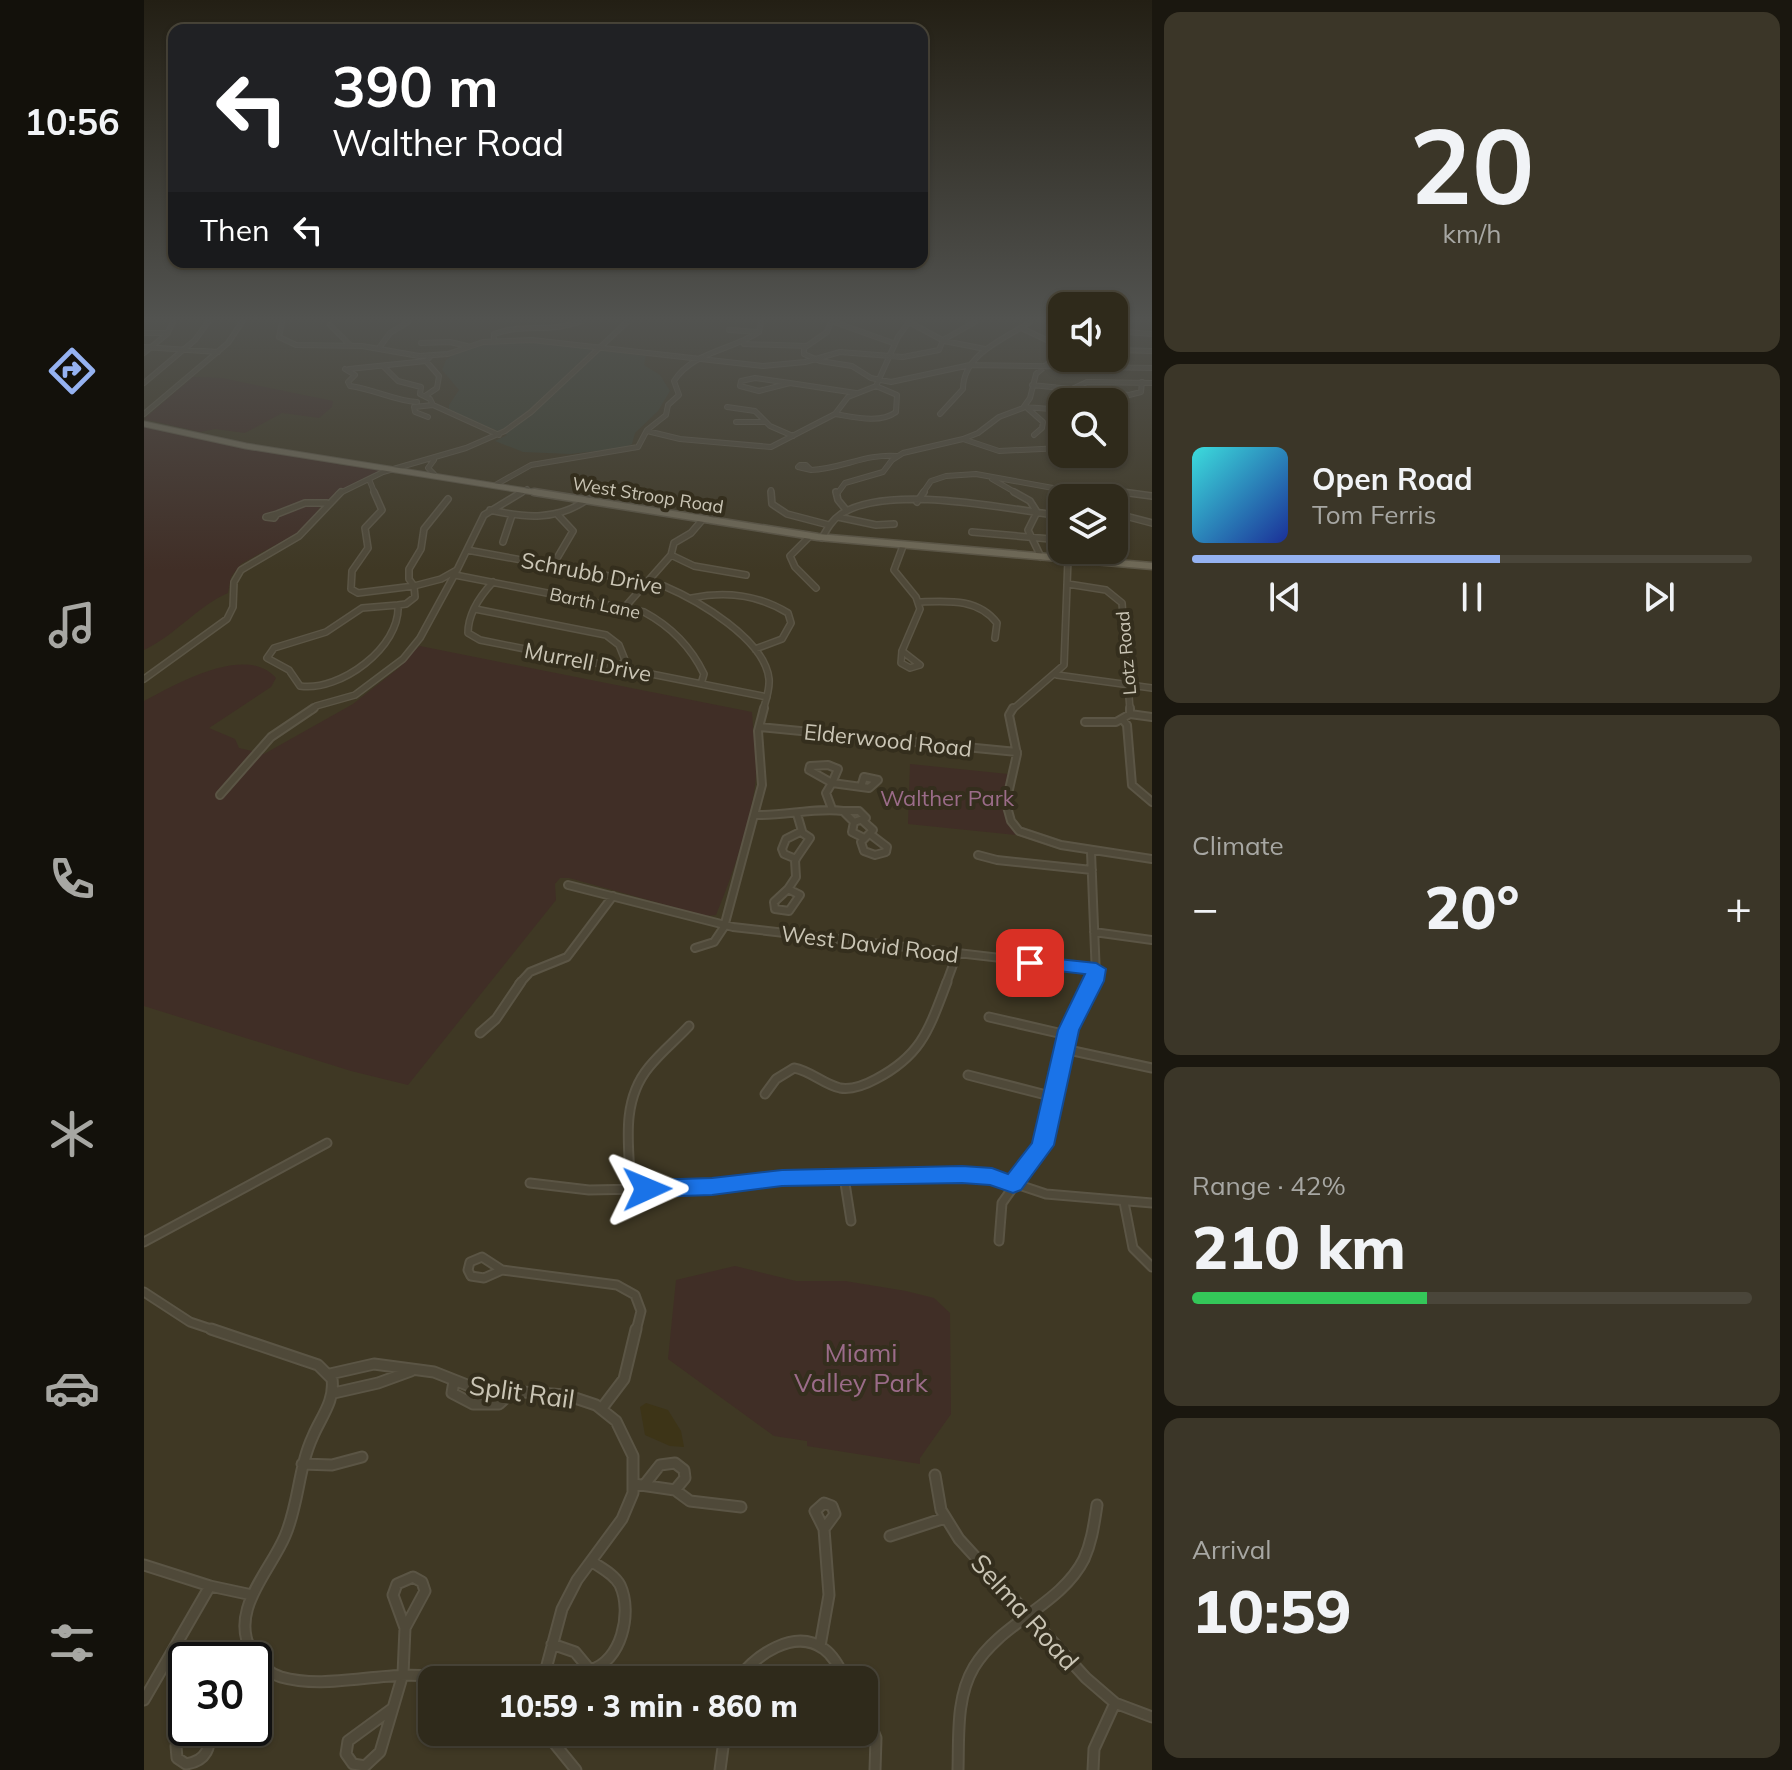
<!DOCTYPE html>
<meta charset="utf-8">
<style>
:root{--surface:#2f2a1b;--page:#3b3628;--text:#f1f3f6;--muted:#a7a7a3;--line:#4a463a;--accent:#95b2f1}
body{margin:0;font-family:Mulish,sans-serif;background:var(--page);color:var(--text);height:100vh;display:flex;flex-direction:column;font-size:30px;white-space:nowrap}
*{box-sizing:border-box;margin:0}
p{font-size:26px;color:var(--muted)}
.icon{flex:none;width:44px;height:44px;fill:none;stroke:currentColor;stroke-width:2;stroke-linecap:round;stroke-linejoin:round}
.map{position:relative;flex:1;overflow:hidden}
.side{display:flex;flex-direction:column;gap:12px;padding:12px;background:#1a170f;width:640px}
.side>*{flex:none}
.hud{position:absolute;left:24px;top:24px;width:760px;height:244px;border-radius:16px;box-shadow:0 2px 6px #0004,0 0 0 2px var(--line);background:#202124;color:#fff;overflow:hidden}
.fabs{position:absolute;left:904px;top:292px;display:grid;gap:16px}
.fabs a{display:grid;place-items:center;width:80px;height:80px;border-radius:16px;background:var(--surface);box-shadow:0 2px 6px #0004,0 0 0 2px var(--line);font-size:40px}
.speed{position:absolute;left:24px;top:1642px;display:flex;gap:16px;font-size:40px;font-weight:700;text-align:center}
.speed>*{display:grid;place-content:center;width:104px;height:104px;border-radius:50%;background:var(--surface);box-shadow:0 2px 6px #0004,0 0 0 2px var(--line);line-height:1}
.speed .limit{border:4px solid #111;border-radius:12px;background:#fff;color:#111}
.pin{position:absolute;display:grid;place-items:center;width:68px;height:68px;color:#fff;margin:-34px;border-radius:16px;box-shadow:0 4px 12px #0006}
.me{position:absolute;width:88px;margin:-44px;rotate:89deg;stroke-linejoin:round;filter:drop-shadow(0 0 6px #0008)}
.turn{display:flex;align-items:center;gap:28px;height:168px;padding:0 32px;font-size:36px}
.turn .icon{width:104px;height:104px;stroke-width:2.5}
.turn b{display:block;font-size:56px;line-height:68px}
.then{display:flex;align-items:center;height:76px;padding:0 32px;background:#0003;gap:16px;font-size:30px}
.big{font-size:60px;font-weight:800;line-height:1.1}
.side .card{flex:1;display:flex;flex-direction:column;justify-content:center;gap:12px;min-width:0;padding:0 28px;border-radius:16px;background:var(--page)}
.side .dial{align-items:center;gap:0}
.dial b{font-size:104px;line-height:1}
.song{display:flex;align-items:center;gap:24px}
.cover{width:96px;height:96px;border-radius:12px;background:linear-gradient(135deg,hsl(180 70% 55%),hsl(230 70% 35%))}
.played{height:8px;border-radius:4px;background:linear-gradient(90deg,var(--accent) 55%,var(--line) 55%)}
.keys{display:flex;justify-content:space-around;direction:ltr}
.heat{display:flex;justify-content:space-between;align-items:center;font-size:44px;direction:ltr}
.charge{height:12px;border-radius:6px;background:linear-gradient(90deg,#34c759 42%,var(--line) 0)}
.trip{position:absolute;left:274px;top:1666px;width:460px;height:80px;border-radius:16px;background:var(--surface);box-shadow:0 2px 6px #0004,0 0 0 2px var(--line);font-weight:800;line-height:80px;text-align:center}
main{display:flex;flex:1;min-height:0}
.tabs{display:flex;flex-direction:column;width:144px;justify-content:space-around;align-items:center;background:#13110b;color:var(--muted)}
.tabs .icon{width:56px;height:56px}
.tabs .current{color:var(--accent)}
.tabs b{font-size:36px;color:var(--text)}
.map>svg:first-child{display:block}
.medical{fill:#3c4031}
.green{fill:#402e26}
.water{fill:#3d3417}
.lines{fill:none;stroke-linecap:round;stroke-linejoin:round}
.minor-far4-casing{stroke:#5b5545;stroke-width:6}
.minor-far3-casing{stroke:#5b5545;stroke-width:8}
.minor-far2-casing{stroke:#5b5545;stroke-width:10}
.minor-far1-casing{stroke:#5b5545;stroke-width:11}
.minor-casing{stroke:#5b5545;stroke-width:13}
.major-far1-casing{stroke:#5b5545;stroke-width:7}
.major-casing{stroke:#5b5545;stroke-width:9}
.minor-far4{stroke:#4f4939;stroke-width:4}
.minor-far3{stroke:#4f4939;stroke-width:5}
.minor-far2{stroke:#4f4939;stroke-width:6}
.minor-far1{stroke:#4f4939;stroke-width:7}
.minor{stroke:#4f4939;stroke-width:9}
.major-far1{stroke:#6f6957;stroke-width:5}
.major{stroke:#6f6957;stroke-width:6}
.route{fill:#1a73e8;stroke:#114b97;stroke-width:2}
.labels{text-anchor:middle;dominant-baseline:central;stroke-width:8;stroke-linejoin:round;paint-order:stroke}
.far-street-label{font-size:18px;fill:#cac5b5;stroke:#342e1d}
.street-label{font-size:22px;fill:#cac5b5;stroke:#342e1d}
.park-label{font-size:22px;fill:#9b6c89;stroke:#342e1d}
.near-park-label{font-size:26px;fill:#9b6c89;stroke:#342e1d}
.near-street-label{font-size:26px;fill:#cac5b5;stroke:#342e1d}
</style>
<main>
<nav class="tabs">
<b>10:56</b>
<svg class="icon current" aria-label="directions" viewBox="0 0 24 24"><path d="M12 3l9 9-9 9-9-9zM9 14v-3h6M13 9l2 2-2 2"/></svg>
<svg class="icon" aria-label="music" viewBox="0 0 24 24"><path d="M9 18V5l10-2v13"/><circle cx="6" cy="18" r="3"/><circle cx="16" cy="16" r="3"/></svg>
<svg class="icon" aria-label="phone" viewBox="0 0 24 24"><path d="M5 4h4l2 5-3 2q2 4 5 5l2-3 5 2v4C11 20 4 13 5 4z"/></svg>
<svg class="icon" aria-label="climate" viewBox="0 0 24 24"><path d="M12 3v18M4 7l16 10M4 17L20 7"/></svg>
<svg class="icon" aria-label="car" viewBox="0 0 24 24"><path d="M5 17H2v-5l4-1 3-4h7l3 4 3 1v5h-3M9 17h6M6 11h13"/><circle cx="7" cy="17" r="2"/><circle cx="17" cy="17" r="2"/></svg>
<svg class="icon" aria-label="filters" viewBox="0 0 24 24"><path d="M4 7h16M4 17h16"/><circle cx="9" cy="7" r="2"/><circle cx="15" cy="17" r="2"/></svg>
</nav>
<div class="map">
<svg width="1008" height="1770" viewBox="0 0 1008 1770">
<rect width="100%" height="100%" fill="#3f3824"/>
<path class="medical" d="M381,341L502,356L500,365L516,375L526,391L514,411L491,433L488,444L480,448L426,454L379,452L351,441L363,435L305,410V405L315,390L298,370L302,360L310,354L341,343Z"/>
<path class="green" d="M49,377L78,378L189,401L188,407L175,418L138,413L101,433L71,429L56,432L0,419Z
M0,426L196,462L195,465L244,469L196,491L179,503L159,530L97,564L87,577L84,593C52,607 32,635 0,650Z
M276,646L608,712C609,733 613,755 612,775C610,813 587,880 572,915L562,916L425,878H416L411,884L412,900L264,1085L207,1071L0,1006V701C30,685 102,643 132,678L127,687L65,728L91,739L95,748L120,754L209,704L256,667L266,653Z
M766,764L864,774L859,804L872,835L764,824Z
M591,1266L652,1281H701L762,1291L790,1298L806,1313L807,1414L776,1458V1464L663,1446V1441L630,1436L524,1359L532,1280Z"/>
<path class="water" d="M502,1403L524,1410L537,1431L540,1447L526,1446L501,1435L496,1407Z"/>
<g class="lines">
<g class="minor-far4-casing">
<path id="minor-far4" d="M138,322L135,337L152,345L218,346L275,356L304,354L339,342L388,340L619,366L661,362L696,352L759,357L795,350L799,340L831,322
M687,322L683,332L660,348V354L676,361L708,366L727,378L747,382L826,365L1008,368
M690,322L749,343
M765,322L800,341L841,349
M186,325L206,345
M585,330L615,332
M970,331L1008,334
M0,333H24
M350,341V334C381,323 405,333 435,322
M277,343L306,342L323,346
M600,344L663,346
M0,347L74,352
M235,348L246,333L264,322
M970,350L1008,351
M0,353L23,334L29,322
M239,366L254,381L277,387L276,394L286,399L289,405
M201,369L211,375L204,382L206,386C230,389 250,401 273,402
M205,369L282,361L287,356
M611,378L646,383L615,391L596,386L597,381Z
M0,383L51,340L64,322
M646,383L712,393
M888,385L985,395L997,392L998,382
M928,389L943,382L1008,383
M281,396L293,388L295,376L282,361
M270,407L289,405L355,435
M270,407L271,412L284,417
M583,407L611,411L626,426L649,436
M882,407L899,422L898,428L890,435
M882,407L918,410
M0,414L84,343L98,322
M691,414C710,417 736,424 752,412L753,395L732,386
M796,414L819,389C819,354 859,340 886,322
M592,422H621
M503,431L536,439L627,447L691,414L704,397L732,386L754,337L765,322
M819,439L855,451L918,448
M290,460L284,468L290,474
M656,465H662L667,470L654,467Z
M667,470C697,469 723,453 753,456
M225,479L231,494
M848,479L874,494
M353,484L387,465L494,447L503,430L522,415L524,405L535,395L530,381C548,352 588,350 615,332L617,322
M627,490V494
M194,494L239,472L322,448L361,431L387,412L483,322
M375,494L383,489
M693,494L701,483L739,472L748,460L759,453L819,439L834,433L855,417L879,408L886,398L892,374L916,353L907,342L877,328
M778,494L787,481L802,476L832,474L909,488L996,494"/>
</g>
<g class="minor-far3-casing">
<path id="minor-far3" d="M230,492L238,510L221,528L224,548L208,571L207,589L214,593L270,586L297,579L313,570L340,515L378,492
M627,492L628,504L643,514L685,525
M692,492L694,500L703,511
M870,492L886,501L893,512
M978,492L1008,496
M773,502L780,492
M346,510C381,518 413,521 444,499
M893,512L884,530L897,557
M970,513L1008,523
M133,514L161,503H183
M133,514L130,518L122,517Z
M694,517L732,525L750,524
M566,520L573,508
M828,532L918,540
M666,536L646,556L651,567L672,588
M678,538C683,529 688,520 697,514C745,483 863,509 918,516
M359,542L368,515
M323,550L520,586C553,600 621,639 625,679C626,689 622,700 619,710
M527,555L550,566L602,575
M409,565L429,531L414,515
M311,575L500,612C526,626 547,647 560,674L557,684
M349,582C336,596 324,613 324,633L336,640L623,697
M924,584L962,590L978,603L986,710
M270,586L265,579V569L277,549L280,529L304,499
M548,598C581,591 615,595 644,613L647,623L638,639L611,649
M775,602C804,601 834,598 853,623L851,638
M254,605L262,604L271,597L270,586
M254,605C257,647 196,692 156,686L145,670L123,658L130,648L182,632L218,608Z
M481,607L527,555L530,543L547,533L559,519
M331,609L462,635L475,645L481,660L475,668
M758,651L776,665L766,668L757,663Z
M758,651L776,609L772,597L750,570L759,546
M913,675L1008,688
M0,679L83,619L89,607L90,582L97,570L155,536L197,492
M168,710L172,706L211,695L259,659L276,638L312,572
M868,710L920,665L924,559"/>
</g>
<g class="minor-far2-casing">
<path id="minor-far2" d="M869,708L865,715L873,754L862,803L867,821L875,831L917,845L1008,859
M986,708V714
M979,720L983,725L988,785L1008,802
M941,722H972L986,714L1008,717
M615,727L873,752
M684,765L694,769L688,783L665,770L666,766Z
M688,783L725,788L734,780L720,777L717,787
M688,783L682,793L688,809
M76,795L127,737L170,708
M699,811H715L722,818L710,822Z
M612,815C640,816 674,807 699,811
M719,821L729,830L717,842L720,851L731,855L742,852L743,847L726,834
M710,822L708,832L720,838
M947,852L952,976L948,984
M834,855L853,860L948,870
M652,859L640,854L638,849L642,839L658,831L653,814
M424,885L589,927L952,969
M644,889L656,895L645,911L631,909L630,902Z
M644,889L652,877L651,860L666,838L657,832
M950,932L1008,940
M551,948L570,942L580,927L618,785L614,731L620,708
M375,984L386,972L423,957L469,896
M802,984L813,954"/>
</g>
<g class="minor-far1-casing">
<path id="minor-far1" d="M845,1017L923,1035
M336,1033L352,1019L377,982
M920,1049L1008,1068
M824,1075L910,1097
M621,1094L632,1079L650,1068C667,1071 679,1084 696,1088C708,1090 721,1085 732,1079C778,1055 785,1029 803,982
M700,1177L707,1221
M386,1183L445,1190L550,1188L638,1178L830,1174L848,1176L902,1194L1008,1203
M487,1189C485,1147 476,1102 505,1067C517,1052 532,1040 545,1026
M980,1202L989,1248L1008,1267
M855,1241L858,1203L899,1145L925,1030L949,982
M0,1242L183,1143
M338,1257L358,1270L340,1278L327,1276L324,1270L326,1262Z
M358,1270L473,1285L491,1295L497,1311L492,1331
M0,1292L46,1322L73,1331"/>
</g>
<g class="minor-casing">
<path id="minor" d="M67,1329L174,1365L188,1379C191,1401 177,1417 169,1436C154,1468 155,1504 141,1536C126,1572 83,1612 109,1654C116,1665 124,1673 137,1677C190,1692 249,1665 307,1680
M186,1374L230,1364L290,1372L333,1389L422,1395L452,1405L472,1421L489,1456V1493L478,1519L433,1580L418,1609L399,1680
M310,1381L308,1393L329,1404H355L367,1393
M190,1393L234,1383L267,1371
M458,1408L480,1379L492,1329
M158,1464L188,1465L218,1457
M791,1475L797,1510L815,1539L942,1678L971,1703L1008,1717
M490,1484L531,1490L546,1501L597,1507
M501,1484L516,1465L531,1463L540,1470L541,1478L531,1490
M680,1503L688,1506L691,1514L680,1529L671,1511Z
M746,1536L801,1518
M0,1565L66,1586L108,1595
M269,1577L278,1582L281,1591L261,1628L249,1595L253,1584Z
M408,1644L431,1652L446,1670C477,1662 489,1613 476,1585C470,1574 457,1568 447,1561
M676,1646L685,1595L680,1529
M81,1660L106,1645
M593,1680C611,1656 650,1627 680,1649C690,1656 696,1669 702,1680
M0,1700L66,1586
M249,1708L236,1752L221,1766L209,1764L202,1754L204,1741Z
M249,1708L259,1674L261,1628
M720,1709L732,1738L731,1770
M45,1728L32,1746L33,1758L42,1764C63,1761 67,1747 66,1728
M401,1732L432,1770
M576,1770L581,1732
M814,1770C815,1736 812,1697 830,1667C857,1622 917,1605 940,1559C948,1541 950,1524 953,1505
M949,1770L950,1749L971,1703"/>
</g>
<g class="major-far1-casing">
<path id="major-far1" d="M0,424L102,446L402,494"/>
</g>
<g class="major-casing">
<path id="major" d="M390,492L674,537L1008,566"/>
</g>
<use href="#minor-far4" class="minor-far4"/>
<use href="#minor-far3" class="minor-far3"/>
<use href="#minor-far2" class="minor-far2"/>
<use href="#minor-far1" class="minor-far1"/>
<use href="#minor" class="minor"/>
<use href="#major-far1" class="major-far1"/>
<use href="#major" class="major"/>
</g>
<linearGradient id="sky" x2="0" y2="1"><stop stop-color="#231f14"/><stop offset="0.56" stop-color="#525350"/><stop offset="1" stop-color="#525350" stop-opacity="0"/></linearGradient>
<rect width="1008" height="570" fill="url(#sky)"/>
<path class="route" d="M886,956L952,963L962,969L960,981L935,1030L910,1145L877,1190L869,1193L846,1185L818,1183L638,1186L568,1195L503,1197L495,1195L492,1189L495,1183L503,1180L568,1178L638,1170L818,1166L848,1168L864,1174L888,1143L914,1030L941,974L879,967L877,963L879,958Z"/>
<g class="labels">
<g class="far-street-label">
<text transform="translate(504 495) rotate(9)">West Stroop Road</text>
<text transform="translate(451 603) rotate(12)">Barth Lane</text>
<text transform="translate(982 653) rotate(-95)">Lotz Road</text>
</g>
<g class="street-label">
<text transform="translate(448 573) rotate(11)">Schrubb Drive</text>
<text transform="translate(444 662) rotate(11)">Murrell Drive</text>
<text transform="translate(744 740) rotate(6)">Elderwood Road</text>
<text transform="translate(726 944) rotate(7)">West David Road</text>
</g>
<g class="park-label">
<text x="803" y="798">Walther Park</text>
</g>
<g class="near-park-label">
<text x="717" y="1352">Miami<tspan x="717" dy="30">Valley Park</tspan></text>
</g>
<g class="near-street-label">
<text transform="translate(378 1392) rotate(8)">Split Rail</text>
<text transform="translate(881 1612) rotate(48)">Selma Road</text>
</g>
</g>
</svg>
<div class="fabs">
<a><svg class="icon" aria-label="sound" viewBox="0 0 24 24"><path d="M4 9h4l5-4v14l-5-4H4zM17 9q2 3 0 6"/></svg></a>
<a><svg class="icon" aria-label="search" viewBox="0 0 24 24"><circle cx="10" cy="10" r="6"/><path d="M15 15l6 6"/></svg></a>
<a><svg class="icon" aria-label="layers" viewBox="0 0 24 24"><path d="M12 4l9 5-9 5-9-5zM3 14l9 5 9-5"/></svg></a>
</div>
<div class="speed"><div class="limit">30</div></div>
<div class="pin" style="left:886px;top:963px;background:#d93025"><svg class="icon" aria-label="arrive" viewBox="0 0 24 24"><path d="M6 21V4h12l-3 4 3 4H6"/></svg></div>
<svg class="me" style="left:503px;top:1189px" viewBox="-20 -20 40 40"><path d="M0-17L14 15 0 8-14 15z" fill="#1a73e8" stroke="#fff" stroke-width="4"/></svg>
<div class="trip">10:59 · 3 min · 860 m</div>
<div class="hud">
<div class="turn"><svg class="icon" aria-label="left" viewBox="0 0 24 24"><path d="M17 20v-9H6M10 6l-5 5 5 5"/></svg><div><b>390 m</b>Walther Road</div></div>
<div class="then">Then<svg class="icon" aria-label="left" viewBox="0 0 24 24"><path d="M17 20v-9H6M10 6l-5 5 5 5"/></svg></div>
</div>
</div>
<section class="side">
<div class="card dial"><b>20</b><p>km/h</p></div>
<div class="card">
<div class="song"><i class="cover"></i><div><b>Open Road</b><p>Tom Ferris</p></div></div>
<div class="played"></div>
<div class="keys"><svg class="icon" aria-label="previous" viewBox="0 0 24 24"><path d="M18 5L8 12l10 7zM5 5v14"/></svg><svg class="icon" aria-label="pause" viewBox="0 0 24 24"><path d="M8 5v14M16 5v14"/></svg><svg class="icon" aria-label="next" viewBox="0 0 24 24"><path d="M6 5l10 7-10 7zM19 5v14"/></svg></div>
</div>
<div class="card"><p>Climate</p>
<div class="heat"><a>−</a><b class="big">20°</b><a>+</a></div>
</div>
<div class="card"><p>Range · 42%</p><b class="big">210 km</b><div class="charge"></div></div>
<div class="card"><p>Arrival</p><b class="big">10:59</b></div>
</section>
</main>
